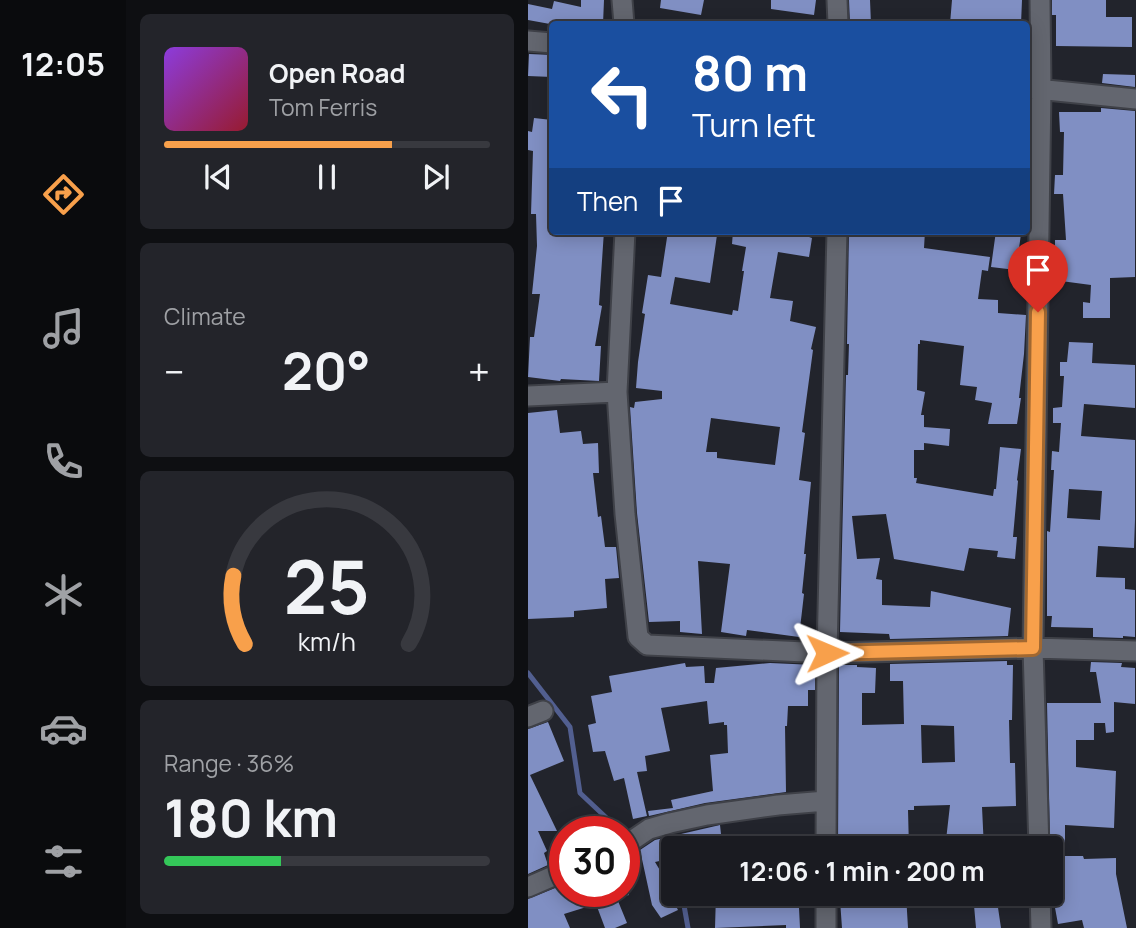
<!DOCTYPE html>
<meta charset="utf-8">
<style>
:root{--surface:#1a1b21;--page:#23242a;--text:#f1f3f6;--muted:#9fa1a5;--line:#38393f;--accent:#f8a04b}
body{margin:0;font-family:Manrope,sans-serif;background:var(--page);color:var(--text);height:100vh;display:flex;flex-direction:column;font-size:26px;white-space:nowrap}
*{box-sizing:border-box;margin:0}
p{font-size:23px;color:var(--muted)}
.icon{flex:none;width:38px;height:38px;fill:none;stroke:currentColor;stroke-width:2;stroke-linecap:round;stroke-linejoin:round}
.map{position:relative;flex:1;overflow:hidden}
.side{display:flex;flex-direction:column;gap:14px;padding:14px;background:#0e0f12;width:402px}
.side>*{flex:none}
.hud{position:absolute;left:21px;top:21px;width:481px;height:214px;border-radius:7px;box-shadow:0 4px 18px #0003,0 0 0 2px var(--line);background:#1a4fa0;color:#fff;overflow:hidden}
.speed{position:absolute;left:21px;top:816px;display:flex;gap:14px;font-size:35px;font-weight:700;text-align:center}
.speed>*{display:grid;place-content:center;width:91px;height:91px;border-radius:50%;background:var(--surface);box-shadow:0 4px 18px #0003,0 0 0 2px var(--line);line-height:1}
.speed .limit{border:10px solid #d22;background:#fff;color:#111}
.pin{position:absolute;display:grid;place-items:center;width:60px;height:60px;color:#fff;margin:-72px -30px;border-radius:50% 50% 50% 0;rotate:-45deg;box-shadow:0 0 7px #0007}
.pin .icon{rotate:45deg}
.me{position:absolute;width:77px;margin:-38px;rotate:89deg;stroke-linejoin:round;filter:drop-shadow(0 0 5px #0008)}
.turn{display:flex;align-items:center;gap:24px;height:147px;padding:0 28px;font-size:32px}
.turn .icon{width:91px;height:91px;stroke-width:2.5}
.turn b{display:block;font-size:49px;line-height:60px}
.then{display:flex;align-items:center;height:66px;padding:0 28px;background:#0003;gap:14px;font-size:26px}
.big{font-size:52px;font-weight:700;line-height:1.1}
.side .widget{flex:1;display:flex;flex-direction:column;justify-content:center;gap:10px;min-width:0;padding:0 24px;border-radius:10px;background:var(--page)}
.side .dial{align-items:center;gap:0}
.dial svg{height:182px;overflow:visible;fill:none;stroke:var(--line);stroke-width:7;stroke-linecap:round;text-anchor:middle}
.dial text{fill:var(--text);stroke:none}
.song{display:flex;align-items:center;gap:21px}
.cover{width:84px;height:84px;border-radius:10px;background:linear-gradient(135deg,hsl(270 70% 55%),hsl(350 70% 35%))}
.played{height:7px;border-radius:4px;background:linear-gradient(90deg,var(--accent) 70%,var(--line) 70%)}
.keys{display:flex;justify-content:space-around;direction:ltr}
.heat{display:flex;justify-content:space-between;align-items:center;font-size:38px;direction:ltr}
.charge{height:10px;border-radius:5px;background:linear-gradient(90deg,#34c759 36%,var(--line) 0)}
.trip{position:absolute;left:133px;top:836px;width:402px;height:70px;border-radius:7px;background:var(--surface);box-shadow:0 4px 18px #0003,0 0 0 2px var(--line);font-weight:700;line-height:70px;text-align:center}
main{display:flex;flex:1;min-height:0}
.menu{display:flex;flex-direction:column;width:126px;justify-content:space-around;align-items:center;background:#0a0b0d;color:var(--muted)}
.menu .icon{width:49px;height:49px}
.menu .selected{color:var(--accent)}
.menu b{font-size:32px;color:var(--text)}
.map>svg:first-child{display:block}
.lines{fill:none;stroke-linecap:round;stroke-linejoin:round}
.stream{stroke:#525f90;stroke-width:5}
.building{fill:#808fc3;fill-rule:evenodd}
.street-casing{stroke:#3f4148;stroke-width:23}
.street{stroke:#63666f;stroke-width:19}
.route-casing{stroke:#a16831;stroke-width:18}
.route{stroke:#f8a04b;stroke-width:12}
</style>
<main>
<nav class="menu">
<b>12:05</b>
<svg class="icon selected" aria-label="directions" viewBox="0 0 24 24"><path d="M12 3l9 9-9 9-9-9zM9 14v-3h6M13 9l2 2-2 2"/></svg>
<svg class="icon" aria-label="music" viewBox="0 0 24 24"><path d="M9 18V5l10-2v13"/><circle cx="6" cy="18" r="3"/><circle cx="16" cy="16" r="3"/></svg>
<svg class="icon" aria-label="phone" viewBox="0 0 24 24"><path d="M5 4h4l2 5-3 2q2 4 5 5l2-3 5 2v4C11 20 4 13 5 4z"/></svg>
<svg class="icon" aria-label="climate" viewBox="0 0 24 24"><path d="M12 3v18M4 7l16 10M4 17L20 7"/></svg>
<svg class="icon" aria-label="car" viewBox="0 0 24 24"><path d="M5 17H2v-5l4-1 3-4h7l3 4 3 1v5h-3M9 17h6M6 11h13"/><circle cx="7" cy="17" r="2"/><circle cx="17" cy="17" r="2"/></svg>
<svg class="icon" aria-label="filters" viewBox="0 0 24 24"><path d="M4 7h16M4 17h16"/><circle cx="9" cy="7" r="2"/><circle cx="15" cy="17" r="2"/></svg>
</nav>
<section class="side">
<div class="widget">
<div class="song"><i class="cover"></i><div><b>Open Road</b><p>Tom Ferris</p></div></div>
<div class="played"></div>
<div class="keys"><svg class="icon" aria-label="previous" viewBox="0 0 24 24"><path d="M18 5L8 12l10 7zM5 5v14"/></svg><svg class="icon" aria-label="pause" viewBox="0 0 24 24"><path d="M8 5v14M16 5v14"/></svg><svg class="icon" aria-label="next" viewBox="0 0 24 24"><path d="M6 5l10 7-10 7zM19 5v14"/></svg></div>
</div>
<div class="widget"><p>Climate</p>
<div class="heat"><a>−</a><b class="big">20°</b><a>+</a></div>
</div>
<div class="widget dial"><svg viewBox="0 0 100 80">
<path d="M14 69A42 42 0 1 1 86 69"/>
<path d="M14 69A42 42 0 0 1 9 39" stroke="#f8a04b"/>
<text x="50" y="56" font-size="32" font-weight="700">25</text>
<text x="50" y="72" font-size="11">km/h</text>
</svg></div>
<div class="widget"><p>Range · 36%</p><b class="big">180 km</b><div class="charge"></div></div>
</section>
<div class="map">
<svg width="608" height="928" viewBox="0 0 608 928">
<rect width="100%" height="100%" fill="#22242c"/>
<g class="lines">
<path class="stream" d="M0,673L42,727L52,793L86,825L96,831
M131,856L145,867
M154,894L160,928"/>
</g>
<path class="building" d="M53,0H76L75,24H22L0,20V4L24,9L26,1L53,7Z
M133,0H176L173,15L132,8Z
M243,0H288L286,15L243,9Z
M321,0H342L343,24H322Z
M424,0H494L493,24H422Z
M524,0H578V17H604V47L528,46V15H524Z
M1,54L24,55V77L0,76Z
M575,74L607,75V87L574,83Z
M573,108L607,111V277L582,278V318H555V302L562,303L563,285L533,281L532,275H527V240H538L535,194H526L527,175H535L536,132H532L531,112H573Z
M6,118L24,120V231H76L71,305L74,306L67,346H73L71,381L33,379L32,381L0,377L2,337H6L12,294H4L9,246L8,214H3L5,151L0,150V131L4,132Z
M140,231H167L189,235L182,283L147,277L142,304L204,315L205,310L210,311L216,271H214L218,247L204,244L205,231H282L281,237L284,238L281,257L250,252L242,298L265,301L262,321L288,327L283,349L285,350L274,432L277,433L271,480L283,482L276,554H278L274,593L276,594L271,637L219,630L218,636L193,632L202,564L170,561L174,634L152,632V621L121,622L109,513L102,407L106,408L107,402L134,399V391L108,388L110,362L117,314L114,313L120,275L133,277ZM183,418L252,427L247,465L189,458V452H178Z
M321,231H397L396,248L462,257L460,271L454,270L450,299L470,300V313L498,315L496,354L491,398H493L489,424H460L464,403L447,400L449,387L432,385L436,346L392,340V344H390L389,390L397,392L393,415H396V427L422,429L421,446L396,443V450H386V478H389L388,483L465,496L466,489H468L472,447L493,449L489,480L490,481L485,537H489L487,559L469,557L470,551L441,548L436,571L366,559L358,514L324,516L329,559L352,558L348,579L354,580V605L402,607L403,591L483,608L480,636L362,639L361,634L312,632L318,375H320L321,344H319Z
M468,231H489V233L493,234L488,270L463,267Z
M541,342L565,343L564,363L607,365V408L556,404L553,436L607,440V520L606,548L570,546L568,577L597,578V589L607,590V637L595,636V638L565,637V628L523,627L524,616H519V531L522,532L526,470H523L524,451L531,452L533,423H525V408L534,407L536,376H532V362H539ZM541,489L574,491L572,520L539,518Z
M29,410L32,433L53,431L55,444L70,443L71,473H65L70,517L73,516L77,547H88L91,578L77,579L79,608L46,611V617L0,619V413Z
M479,661V665H485L484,720H481L482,763H487L488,806L454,807L456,849H417L422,805L386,806V810H380L381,849H310L311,665H329V667L348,668L347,693H334V725L376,724L375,681H362V664ZM393,725L426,726L427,762L394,763Z
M563,662L594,663L593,667L607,668V704L586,702V732L578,733L577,723H566V740H548V767L588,771L586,828L537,825V856H555L556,859L588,858V874L599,928H556L554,920L530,924L523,886L519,703H573L568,672H562Z
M157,663L158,667L176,666L177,683H186L188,668L242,663L287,665V690H280V706H260L259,726H257L258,792L177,803L121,816L120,811L145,808L143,800L185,791L182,755L200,753L199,725H196V722L181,724L179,701L133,708L142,751L117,756L119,771L109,772L119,816L105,819L96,778L86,781L77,751L65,752L60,725L68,723L63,696L84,692L81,676Z
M20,722L36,761L2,775L29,831H10L19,851L16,853L20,865L0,874V729Z
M192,825L193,834L178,836L181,849H145V858L127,862L145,892V900L150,910L133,918L124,905L112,850L127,840Z
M37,884V891H101V895L85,899L86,903L90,901L99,923L87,928H77L68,904L36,914L42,928H0V899Z
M188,894H280L279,908H271L272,928H258V925L187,928Z
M314,894H378L380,928H314L312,900L314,899Z
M445,894H468L473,928H448Z"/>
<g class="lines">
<g class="street-casing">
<path id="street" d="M94,0L96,24
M309,0L310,24
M0,41L24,43
M499,88L608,99
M97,231L89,392L97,514L110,637L119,645L299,653L505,648L608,651
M0,396L89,392
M0,717L15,711
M96,846L121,829L142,823L179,815L250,805L298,801
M298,849L299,653L309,231
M511,849L505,648L513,88L512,0
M0,887L37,871
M512,894L513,928
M298,928V894"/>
</g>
<use href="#street" class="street"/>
</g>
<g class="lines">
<g class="route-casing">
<path id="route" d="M299,653L505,648L510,312"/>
</g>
<use href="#route" class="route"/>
</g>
</svg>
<div class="speed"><div class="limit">30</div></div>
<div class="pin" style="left:510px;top:312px;background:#d93025"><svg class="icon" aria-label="arrive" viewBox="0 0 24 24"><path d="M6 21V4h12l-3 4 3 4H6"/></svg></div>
<svg class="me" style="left:299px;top:653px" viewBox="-20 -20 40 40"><path d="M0-17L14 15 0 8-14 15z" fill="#f8a04b" stroke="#fff" stroke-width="4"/></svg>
<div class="trip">12:06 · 1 min · 200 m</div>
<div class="hud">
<div class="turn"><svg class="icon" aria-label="left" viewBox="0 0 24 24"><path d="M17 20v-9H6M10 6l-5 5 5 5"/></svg><div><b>80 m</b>Turn left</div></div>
<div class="then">Then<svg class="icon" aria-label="arrive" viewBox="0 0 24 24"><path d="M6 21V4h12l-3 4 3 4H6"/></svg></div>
</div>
</div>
</main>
